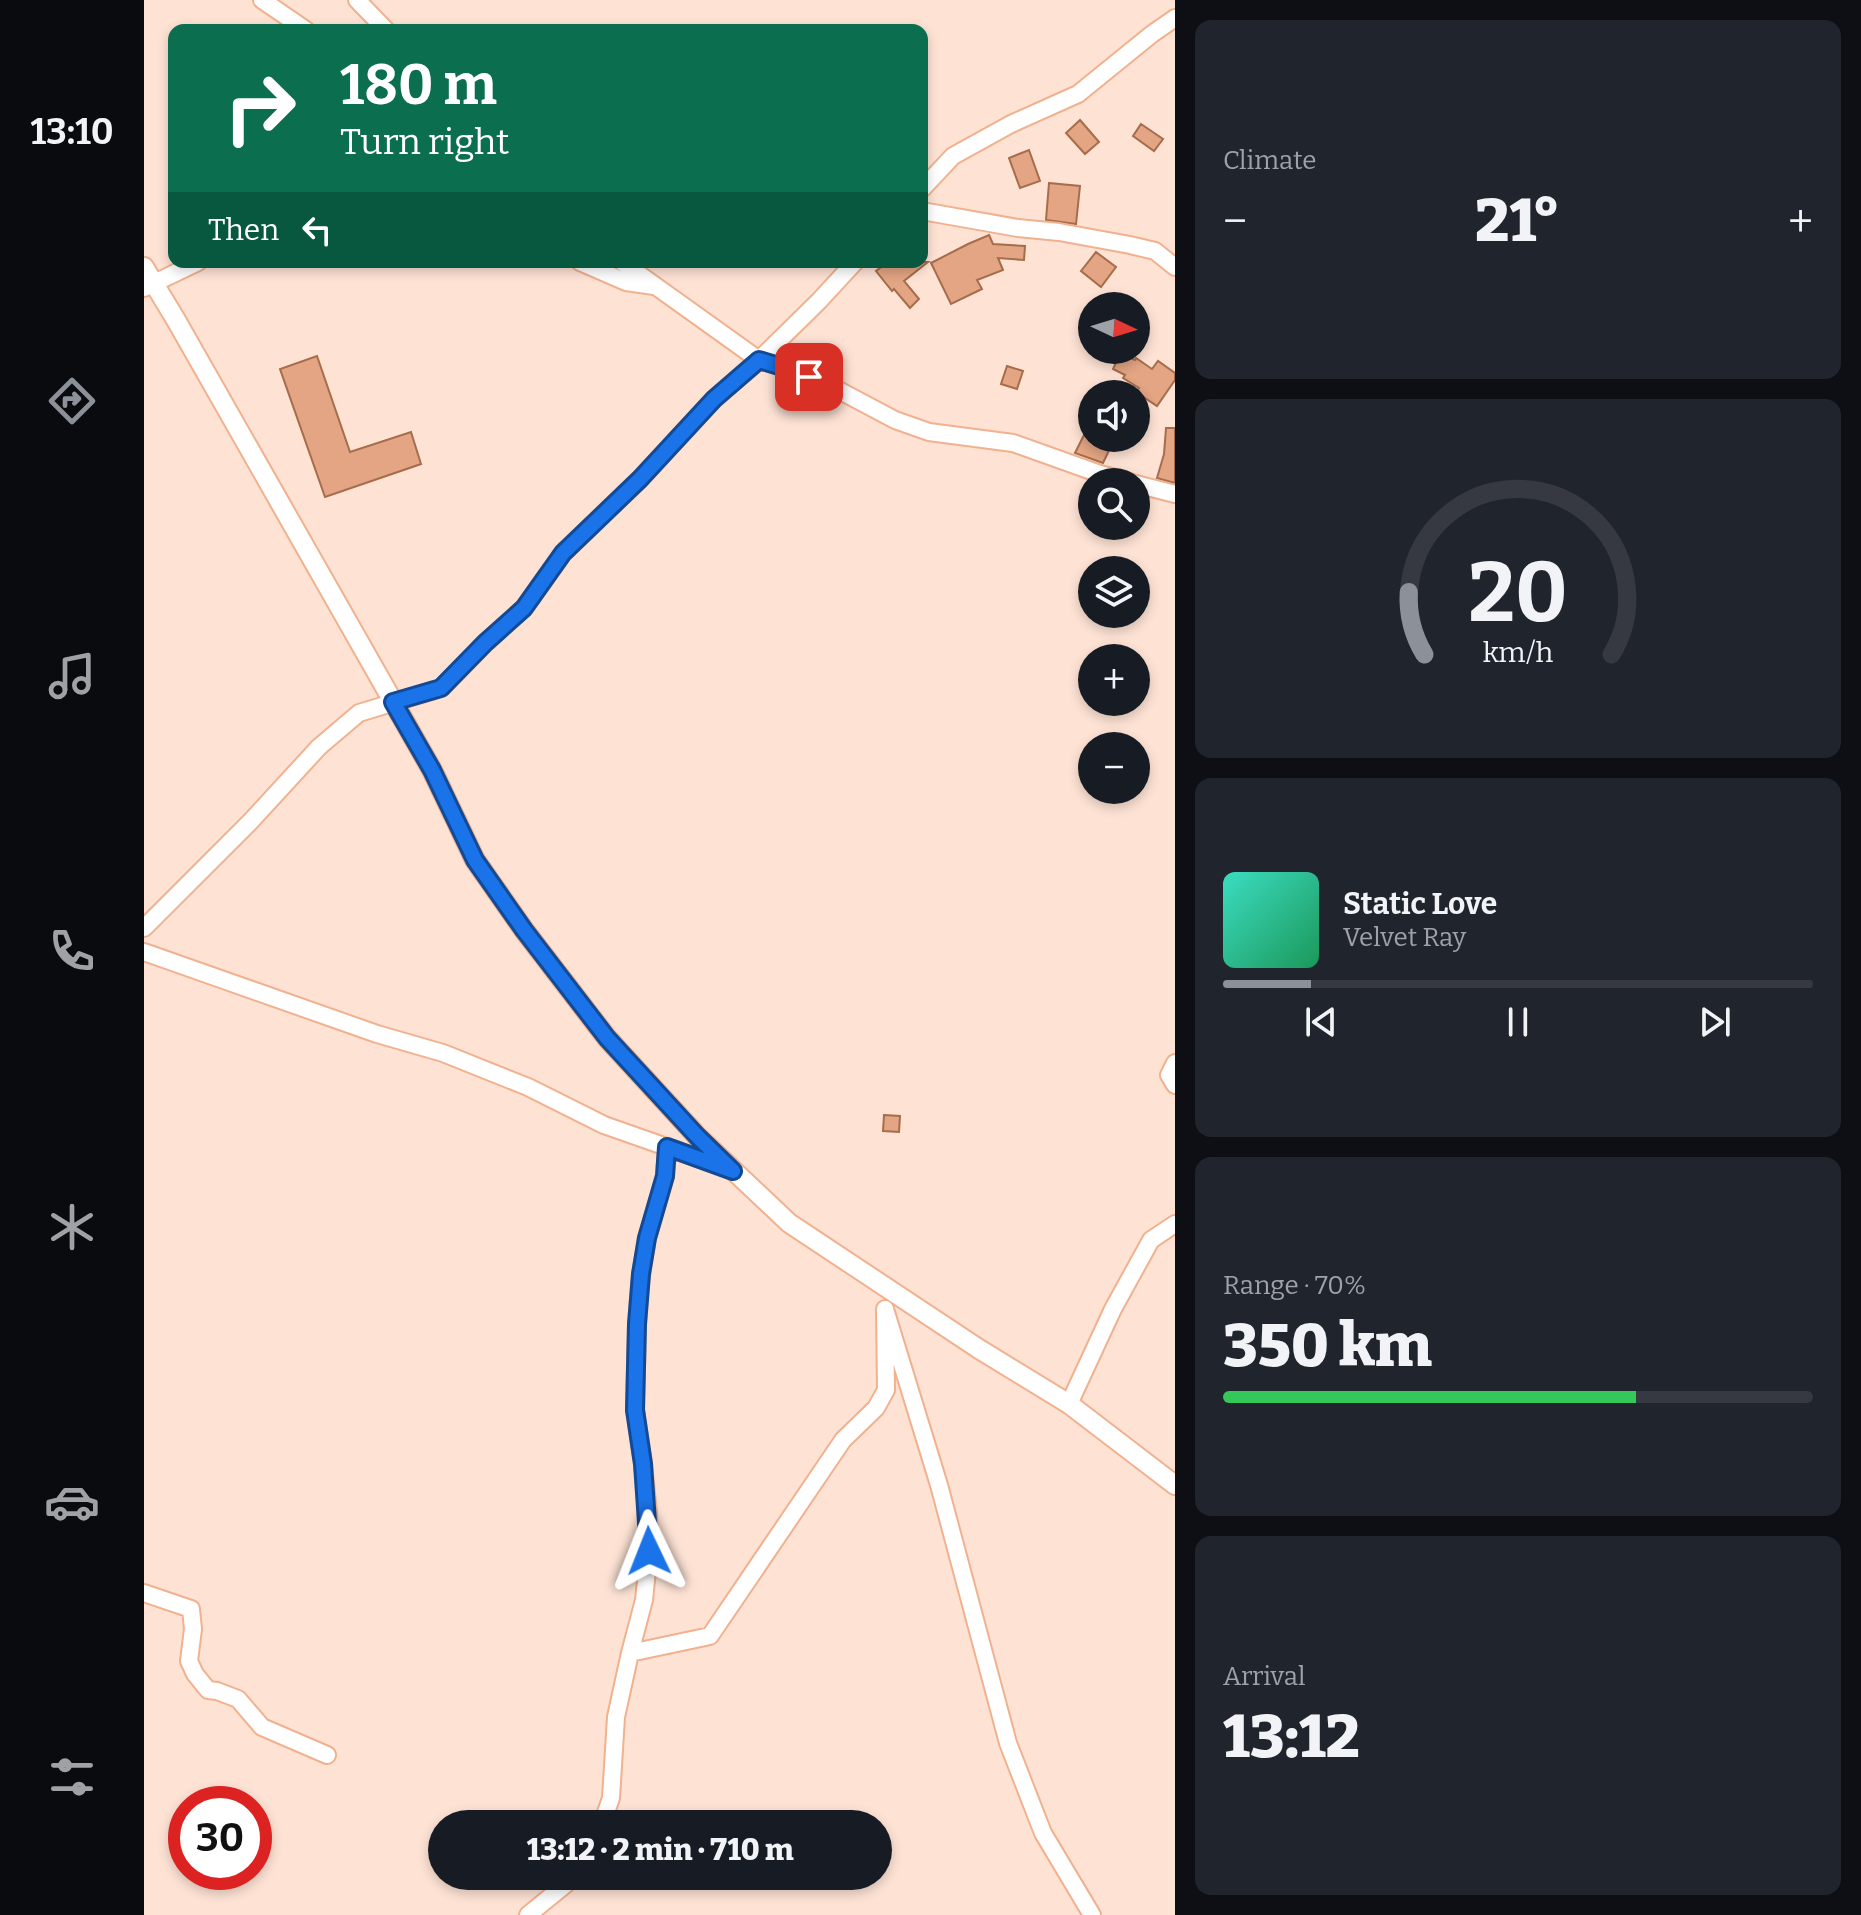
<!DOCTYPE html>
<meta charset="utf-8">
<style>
:root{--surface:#171b24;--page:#20242c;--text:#f1f3f6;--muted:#9ea1a6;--line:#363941;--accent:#8c9099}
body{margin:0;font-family:Bitter,serif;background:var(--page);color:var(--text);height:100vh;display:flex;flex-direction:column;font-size:30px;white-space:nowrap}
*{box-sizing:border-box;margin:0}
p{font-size:26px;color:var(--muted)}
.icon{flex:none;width:44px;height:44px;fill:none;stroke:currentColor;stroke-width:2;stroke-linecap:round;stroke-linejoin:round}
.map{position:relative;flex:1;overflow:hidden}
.sheet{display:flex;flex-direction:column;gap:20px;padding:20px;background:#0d0f14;width:686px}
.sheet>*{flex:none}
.top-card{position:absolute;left:24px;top:24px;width:760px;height:244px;border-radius:16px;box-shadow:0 4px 12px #0003;background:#0b6e4f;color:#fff;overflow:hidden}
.needle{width:52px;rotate:94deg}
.controls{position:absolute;left:934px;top:292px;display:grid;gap:16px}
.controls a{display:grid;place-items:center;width:72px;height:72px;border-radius:50%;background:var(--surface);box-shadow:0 4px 12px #0003;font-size:40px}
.speed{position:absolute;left:24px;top:1786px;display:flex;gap:16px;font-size:40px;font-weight:700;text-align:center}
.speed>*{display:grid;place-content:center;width:104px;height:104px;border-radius:50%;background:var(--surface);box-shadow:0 4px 12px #0003;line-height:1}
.speed .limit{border:12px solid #d22;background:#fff;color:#111}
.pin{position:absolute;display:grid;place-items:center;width:68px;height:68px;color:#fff;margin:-34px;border-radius:16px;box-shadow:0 4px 12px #0006}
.me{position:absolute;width:88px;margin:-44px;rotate:358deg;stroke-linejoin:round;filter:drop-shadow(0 0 6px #0008)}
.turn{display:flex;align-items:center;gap:28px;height:168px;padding:0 40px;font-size:36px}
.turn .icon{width:104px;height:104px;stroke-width:2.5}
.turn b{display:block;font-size:56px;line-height:68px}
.then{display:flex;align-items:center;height:76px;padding:0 40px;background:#0003;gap:16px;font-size:30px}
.big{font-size:60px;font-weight:800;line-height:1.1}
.sheet .card{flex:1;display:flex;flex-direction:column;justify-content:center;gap:12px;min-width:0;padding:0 28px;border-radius:16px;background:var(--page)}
.sheet .dial{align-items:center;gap:0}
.dial svg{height:208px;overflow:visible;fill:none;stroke:var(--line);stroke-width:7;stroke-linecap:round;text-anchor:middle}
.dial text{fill:var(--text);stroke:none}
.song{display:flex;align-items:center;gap:24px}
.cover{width:96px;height:96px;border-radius:12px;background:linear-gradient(135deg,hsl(170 70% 55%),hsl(150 70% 35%))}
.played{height:8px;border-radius:4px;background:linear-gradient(90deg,var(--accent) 15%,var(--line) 15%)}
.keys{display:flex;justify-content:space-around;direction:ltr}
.heat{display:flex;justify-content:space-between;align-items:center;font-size:44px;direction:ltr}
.charge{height:12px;border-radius:6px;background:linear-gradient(90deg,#34c759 70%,var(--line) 0)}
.trip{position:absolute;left:284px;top:1810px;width:464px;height:80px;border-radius:40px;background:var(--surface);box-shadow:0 4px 12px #0003;font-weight:800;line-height:80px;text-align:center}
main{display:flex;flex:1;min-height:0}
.tabs{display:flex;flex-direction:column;width:144px;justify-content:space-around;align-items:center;background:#090b0e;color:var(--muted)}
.tabs .icon{width:56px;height:56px}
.tabs .active{color:var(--accent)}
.tabs b{font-size:36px;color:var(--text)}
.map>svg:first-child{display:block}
.building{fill:#e3a583;stroke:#a66c4b;stroke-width:2}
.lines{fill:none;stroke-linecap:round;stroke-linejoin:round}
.minor-casing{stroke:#f1b18f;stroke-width:20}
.tertiary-casing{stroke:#f1b18f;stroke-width:22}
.minor{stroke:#fff;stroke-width:16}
.tertiary{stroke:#fff;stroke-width:18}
.route-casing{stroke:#114b97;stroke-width:20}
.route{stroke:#1a73e8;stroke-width:14}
</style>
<main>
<nav class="tabs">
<b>13:10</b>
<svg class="icon active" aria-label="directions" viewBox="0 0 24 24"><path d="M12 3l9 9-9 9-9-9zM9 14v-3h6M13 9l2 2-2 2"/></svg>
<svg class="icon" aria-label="music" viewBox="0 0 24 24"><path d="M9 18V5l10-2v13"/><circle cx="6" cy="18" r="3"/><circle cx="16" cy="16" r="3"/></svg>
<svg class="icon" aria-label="phone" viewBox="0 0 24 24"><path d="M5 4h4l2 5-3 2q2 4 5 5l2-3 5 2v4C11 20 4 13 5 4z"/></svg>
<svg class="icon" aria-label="climate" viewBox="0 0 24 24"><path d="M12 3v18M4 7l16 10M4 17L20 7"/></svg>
<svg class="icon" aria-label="car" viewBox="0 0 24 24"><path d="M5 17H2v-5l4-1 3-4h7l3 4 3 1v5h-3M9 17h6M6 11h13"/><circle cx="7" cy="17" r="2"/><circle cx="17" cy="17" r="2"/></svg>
<svg class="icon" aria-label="filters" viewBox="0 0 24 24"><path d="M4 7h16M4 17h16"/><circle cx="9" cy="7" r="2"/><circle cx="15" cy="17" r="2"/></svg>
</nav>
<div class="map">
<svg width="1031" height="1915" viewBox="0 0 1031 1915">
<rect width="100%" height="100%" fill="#fee3d5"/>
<path class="building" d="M936,120L955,142L941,154L922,133Z
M997,124L1019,139L1010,151L989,136Z
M885,150L896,181L876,188L865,158Z
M905,183L936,186L932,224L902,220Z
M845,235L849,244L881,246L880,260L854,258L859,270L833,280L838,289L807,304L787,263L824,244Z
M952,252L972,267L957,287L937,271Z
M744,262H784L760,281L775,299L766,308L750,289L748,291L732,271Z
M976,354L991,360L992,358L1008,369L1014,361L1031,373V380L1013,406L992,392L995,388L979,378L981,375L969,369Z
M173,356L206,452L267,432L277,464L181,497L136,369Z
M863,366L879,371L873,389L857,384Z
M948,419V438H971L959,463L931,453Z
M1022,428H1031V483L1013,478L1020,454Z
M740,1115L756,1116L755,1132L739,1131Z"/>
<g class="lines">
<g class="minor-casing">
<path id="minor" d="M118,0L162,30
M213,0L242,30
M778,189L809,156L867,124L934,94L1008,34L1031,18
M778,211L874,228L915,232L986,245L1011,251L1031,267
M436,262L482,282L510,286
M478,262L615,360L645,369L685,385L751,420L785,432L869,443L956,474L986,482
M0,288L54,262
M992,484L1031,494
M0,928L106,822L175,747L215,713L297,688L341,643L380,608L419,553L496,479L570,399L615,360L675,301L711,262
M0,952L233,1034L299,1053L384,1087L460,1125L588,1170
M1031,1063L1025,1075L1031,1085
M925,1404L969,1309L1007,1240L1031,1224
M0,1593L47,1609L49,1629L45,1661L51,1674L64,1690L73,1691L94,1699L118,1727L183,1755
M486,1653L500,1600L505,1551L504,1512L499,1464L491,1410L493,1324L497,1274L503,1238L521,1176L523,1147
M458,1824L467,1798L472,1717L486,1653L566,1636L699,1440L732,1408L742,1390L741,1309L795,1485L864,1743L899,1833L948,1915
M384,1915L422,1884L429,1876"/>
</g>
<g class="tertiary-casing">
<path id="tertiary" d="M0,267L32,320L288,770L331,860L380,930L463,1038L553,1136L645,1223L835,1349L925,1404L1031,1485"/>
</g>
<use href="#minor" class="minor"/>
<use href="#tertiary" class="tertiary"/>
</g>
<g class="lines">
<g class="route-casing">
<path id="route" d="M505,1551L499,1464L491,1410L493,1324L497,1274L503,1238L521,1176L523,1147L589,1171L553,1136L463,1038L380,930L331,860L288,770L249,702L297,688L341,643L380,608L419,553L496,479L570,399L615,360L645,369L665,377"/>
</g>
<use href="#route" class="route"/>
</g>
</svg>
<div class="controls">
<a><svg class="needle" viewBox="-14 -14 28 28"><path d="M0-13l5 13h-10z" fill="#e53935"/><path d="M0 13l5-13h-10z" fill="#9ea1a6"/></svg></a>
<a><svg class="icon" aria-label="sound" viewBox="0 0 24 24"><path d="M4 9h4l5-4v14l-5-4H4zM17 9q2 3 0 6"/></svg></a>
<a><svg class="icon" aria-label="search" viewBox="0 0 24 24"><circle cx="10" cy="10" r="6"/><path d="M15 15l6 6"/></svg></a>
<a><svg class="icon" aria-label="layers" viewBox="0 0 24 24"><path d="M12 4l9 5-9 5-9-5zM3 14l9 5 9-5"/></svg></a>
<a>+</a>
<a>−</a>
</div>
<div class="speed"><div class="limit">30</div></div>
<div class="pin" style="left:665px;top:377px;background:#d93025"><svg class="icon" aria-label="arrive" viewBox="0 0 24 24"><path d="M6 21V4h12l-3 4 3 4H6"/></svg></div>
<svg class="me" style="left:505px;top:1551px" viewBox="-20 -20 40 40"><path d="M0-17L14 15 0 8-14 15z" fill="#1a73e8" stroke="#fff" stroke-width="4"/></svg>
<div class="trip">13:12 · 2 min · 710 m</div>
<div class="top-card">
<div class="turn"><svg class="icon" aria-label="right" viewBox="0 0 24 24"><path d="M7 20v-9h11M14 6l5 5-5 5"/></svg><div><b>180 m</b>Turn right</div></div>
<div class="then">Then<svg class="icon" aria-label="left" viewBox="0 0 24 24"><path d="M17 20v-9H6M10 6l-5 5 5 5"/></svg></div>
</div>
</div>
<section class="sheet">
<div class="card"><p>Climate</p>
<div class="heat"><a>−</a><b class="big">21°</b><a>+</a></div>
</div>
<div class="card dial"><svg viewBox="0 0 100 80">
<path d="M14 69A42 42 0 1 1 86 69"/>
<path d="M14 69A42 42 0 0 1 8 45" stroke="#8c9099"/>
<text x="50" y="56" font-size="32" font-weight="700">20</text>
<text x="50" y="72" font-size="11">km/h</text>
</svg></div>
<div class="card">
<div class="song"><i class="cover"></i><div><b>Static Love</b><p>Velvet Ray</p></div></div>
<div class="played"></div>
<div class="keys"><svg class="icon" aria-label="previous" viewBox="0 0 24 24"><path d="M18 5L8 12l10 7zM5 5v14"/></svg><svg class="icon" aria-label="pause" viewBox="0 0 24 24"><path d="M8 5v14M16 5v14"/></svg><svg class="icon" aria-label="next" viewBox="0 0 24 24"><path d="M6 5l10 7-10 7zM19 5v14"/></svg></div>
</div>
<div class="card"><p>Range · 70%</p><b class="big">350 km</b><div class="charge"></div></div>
<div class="card"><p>Arrival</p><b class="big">13:12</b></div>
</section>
</main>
